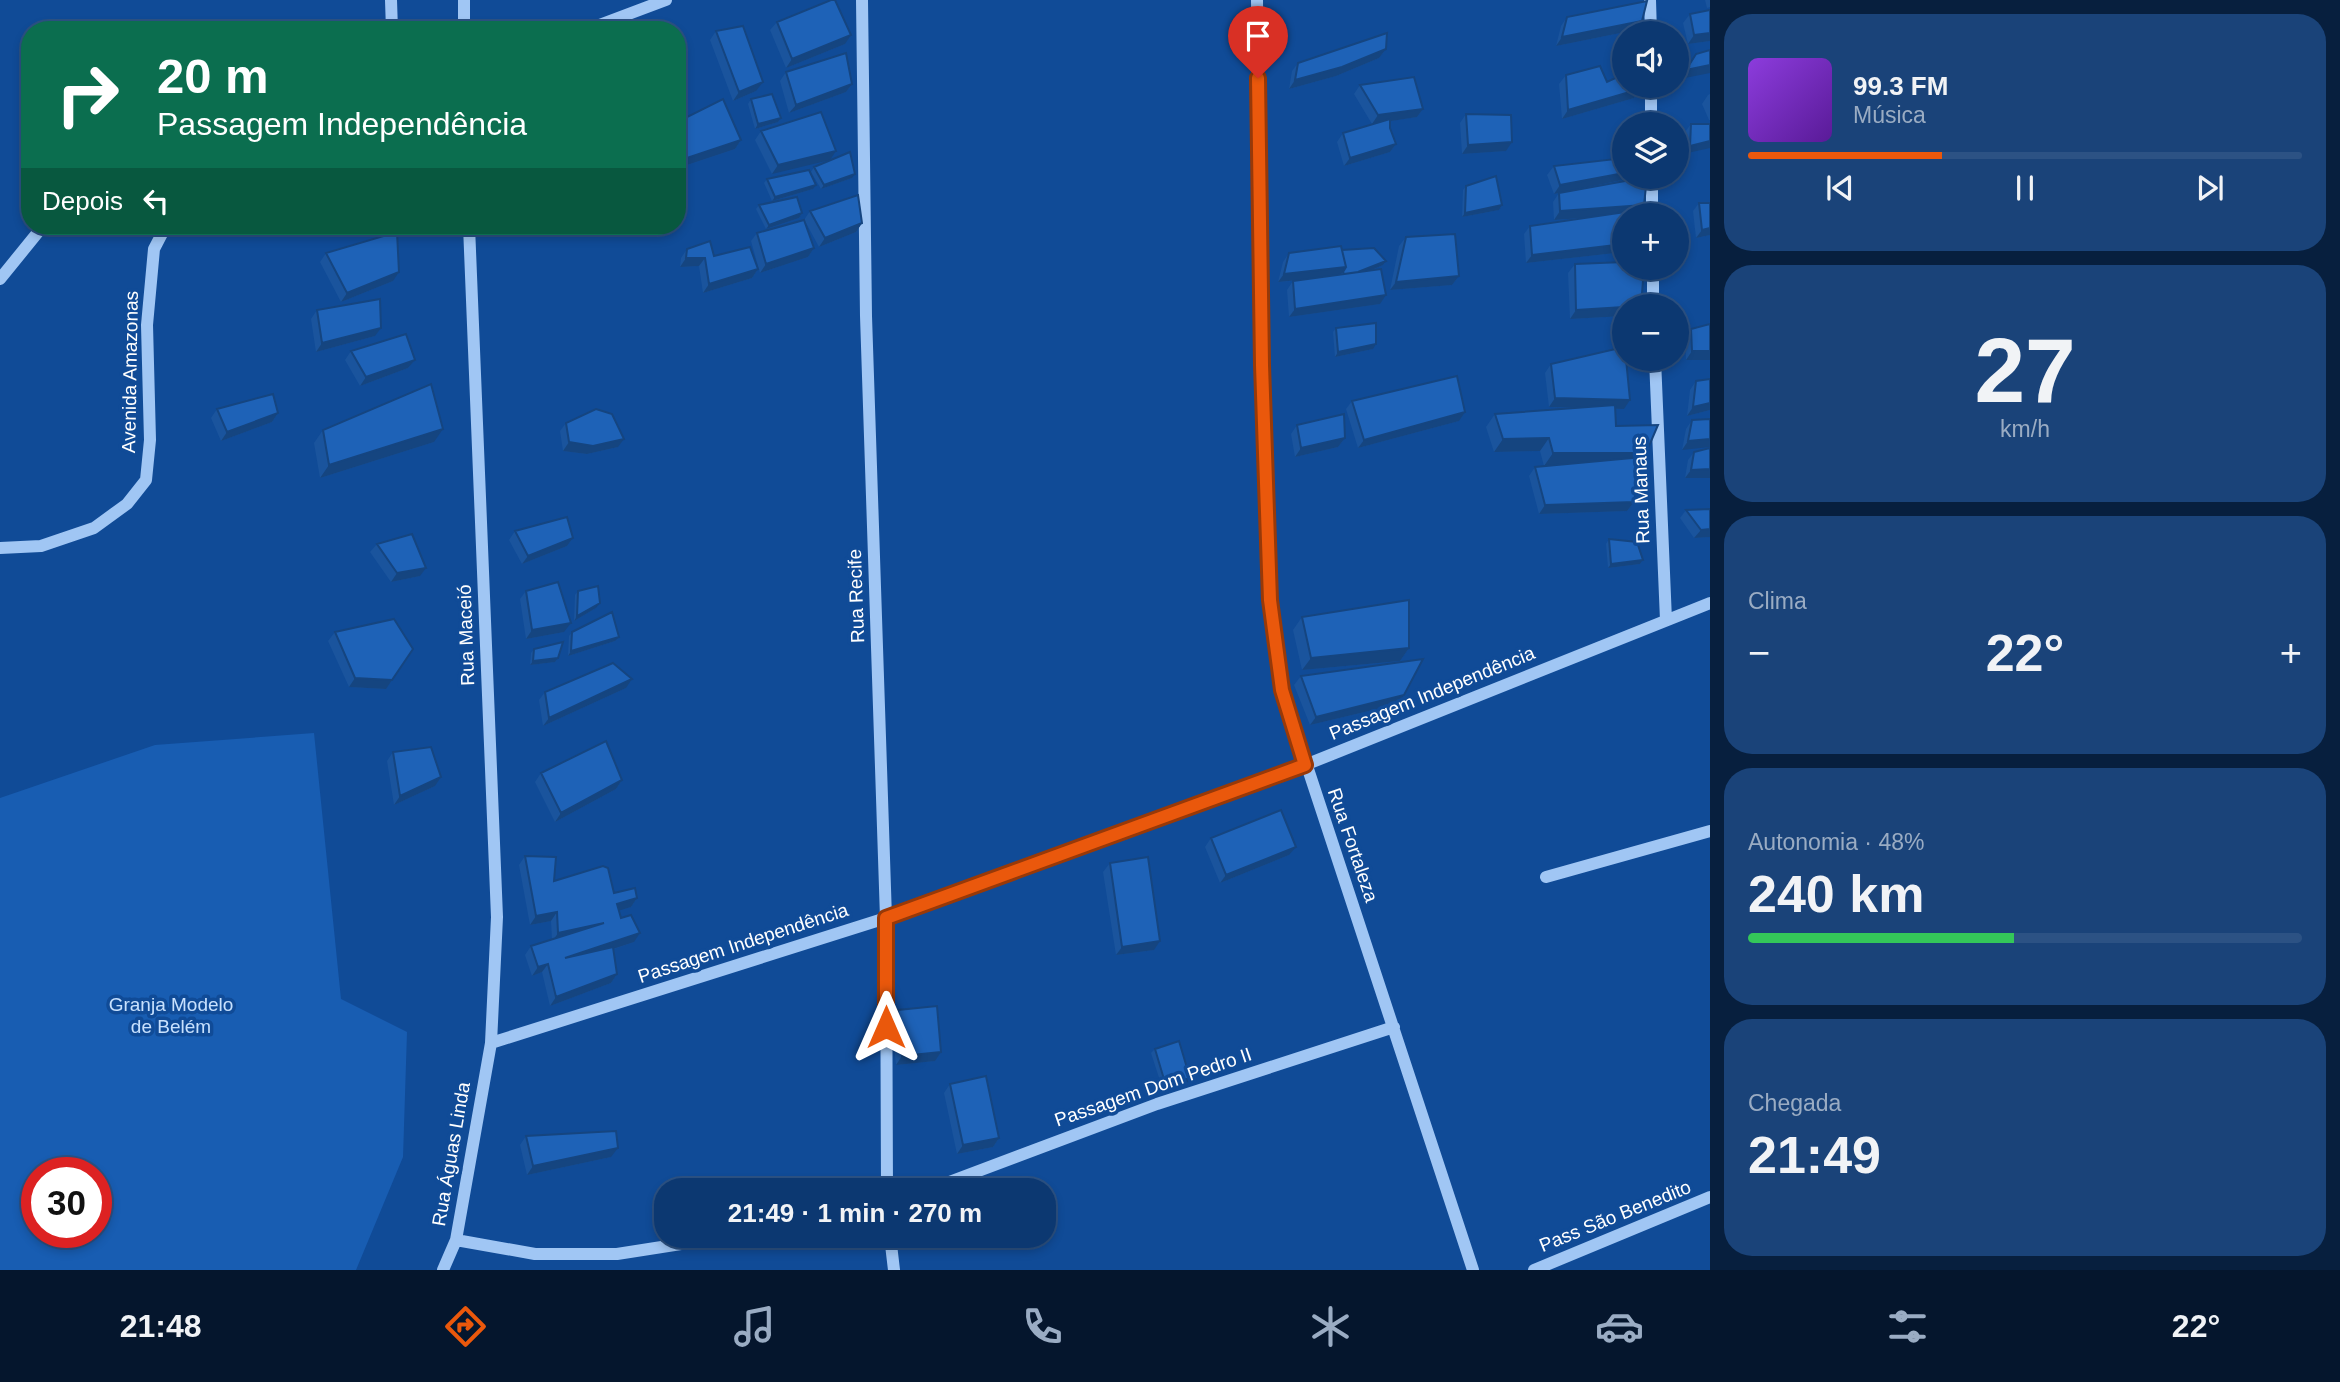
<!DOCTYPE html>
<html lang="pt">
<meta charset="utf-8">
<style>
:root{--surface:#0c3871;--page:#1a4379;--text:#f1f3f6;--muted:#9aacc3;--line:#2c5284;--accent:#ea580c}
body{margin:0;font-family:Helvetica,sans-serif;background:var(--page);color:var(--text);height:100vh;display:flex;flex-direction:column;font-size:26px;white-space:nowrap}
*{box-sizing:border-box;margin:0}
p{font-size:23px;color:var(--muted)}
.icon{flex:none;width:38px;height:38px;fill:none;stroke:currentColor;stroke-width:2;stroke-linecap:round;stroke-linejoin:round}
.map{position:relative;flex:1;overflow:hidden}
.side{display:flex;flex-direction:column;gap:14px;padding:14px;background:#071f3e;width:630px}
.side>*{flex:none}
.hud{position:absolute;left:21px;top:21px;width:665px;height:214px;border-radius:28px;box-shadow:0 4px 10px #0003,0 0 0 2px var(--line);background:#0b6e4f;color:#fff;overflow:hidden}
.buttons{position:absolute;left:1612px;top:21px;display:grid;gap:14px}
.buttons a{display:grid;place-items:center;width:77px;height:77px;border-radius:50%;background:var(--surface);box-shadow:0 4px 10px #0003,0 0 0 2px var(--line);font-size:35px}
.speed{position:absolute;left:21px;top:1157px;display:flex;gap:14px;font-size:35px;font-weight:700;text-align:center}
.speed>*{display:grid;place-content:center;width:91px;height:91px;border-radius:50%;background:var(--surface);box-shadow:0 4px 10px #0003,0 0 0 2px var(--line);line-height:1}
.speed .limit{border:10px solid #d22;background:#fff;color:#111}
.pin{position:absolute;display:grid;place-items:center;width:60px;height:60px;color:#fff;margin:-72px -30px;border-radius:50% 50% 50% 0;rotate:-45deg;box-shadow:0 0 7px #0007}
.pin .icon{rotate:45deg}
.me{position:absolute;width:77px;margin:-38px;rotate:0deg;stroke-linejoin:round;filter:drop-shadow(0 0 5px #0008)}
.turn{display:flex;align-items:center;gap:24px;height:147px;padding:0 21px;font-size:32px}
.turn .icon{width:91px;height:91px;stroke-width:2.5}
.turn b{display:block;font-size:49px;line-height:60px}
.then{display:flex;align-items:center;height:66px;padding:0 21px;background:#0003;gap:14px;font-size:26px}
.big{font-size:52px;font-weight:700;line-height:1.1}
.side .tile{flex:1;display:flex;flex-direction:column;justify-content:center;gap:10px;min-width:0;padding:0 24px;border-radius:28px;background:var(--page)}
.side .dial{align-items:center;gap:0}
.dial b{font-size:91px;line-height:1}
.song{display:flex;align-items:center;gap:21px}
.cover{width:84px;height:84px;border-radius:10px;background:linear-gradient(135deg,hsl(270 70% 55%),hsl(270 70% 35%))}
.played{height:7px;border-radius:4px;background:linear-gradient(90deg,var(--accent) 35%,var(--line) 35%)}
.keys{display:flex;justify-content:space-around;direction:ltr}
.heat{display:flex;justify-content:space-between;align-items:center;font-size:38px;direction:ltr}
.charge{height:10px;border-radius:5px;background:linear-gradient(90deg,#34c759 48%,var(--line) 0)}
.trip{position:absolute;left:654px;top:1178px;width:402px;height:70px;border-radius:28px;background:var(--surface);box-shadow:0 4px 10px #0003,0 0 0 2px var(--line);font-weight:700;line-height:70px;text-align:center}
.menu{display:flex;height:112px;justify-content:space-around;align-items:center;background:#05162d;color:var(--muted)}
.menu .icon{width:49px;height:49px}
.menu .active{color:var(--accent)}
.menu b{font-size:32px;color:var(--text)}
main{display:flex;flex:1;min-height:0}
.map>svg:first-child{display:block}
.green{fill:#185db2;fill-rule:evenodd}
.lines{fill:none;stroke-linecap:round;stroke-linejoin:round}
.minor{stroke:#a0c6f4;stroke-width:12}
.wall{fill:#1a549d}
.shaded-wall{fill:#154580}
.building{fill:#1e62b7;stroke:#154580;stroke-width:2}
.route-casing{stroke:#983908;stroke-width:18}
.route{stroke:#ea580c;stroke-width:12}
.labels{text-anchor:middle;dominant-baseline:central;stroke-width:7;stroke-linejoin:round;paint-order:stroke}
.street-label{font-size:19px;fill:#fff;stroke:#104b97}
.park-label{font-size:19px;fill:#c8e1fe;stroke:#104b97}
</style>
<main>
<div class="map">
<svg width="1710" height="1270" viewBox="0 0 1710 1270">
<rect width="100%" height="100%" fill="#104b97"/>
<path class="green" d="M314,733L341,999L407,1032L403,1157L356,1270H0V798L155,745ZM37,1172H96V1232H37Z"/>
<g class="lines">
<path class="minor" d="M391,0L392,30
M464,0V30
M862,0L866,316L886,918L887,1190
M1257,0L1261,365L1270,600L1282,690L1473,1270
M1650,0L1651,33
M586,30L666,0
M1651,86V124
M1652,177V215
M1653,268V306
M0,279L43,226
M1655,359L1666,620
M0,548L41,546L94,528L127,504L146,480L150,440L147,325L154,249L166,226
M1546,877L1710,831
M491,1043L886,918L1305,765L1710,603
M928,1190L1157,1104L1394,1027
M890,1236L894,1270
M456,1240L535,1254H617L732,1236
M443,1270L456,1240L491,1043L497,917L469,226
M1534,1270L1710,1197"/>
</g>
<path class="wall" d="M1705,0H1710V7L1707,8Z
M1690,14L1710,41L1688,44L1683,23Z
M1567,17L1635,30L1556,46L1561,26Z
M777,22L845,44L786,68L770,30Z
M716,31L756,91L733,101L710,40Z
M1386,49L1379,58L1336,76L1289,89L1292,71L1298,63Z
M786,72L852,84L846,92L789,113L780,81Z
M1566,75L1607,82L1640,89L1634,98L1562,119L1559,84Z
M1360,85L1423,109L1417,117L1390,121V128L1396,144L1390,152L1344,166L1337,142L1343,133L1372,124L1354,94Z
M1710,94V120H1709L1702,104L1708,95Z
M751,99L781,118L778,122L755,129L748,104Z
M821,112L772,174L755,140L761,131Z
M1466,114L1506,151L1462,154L1460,123Z
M677,122L741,140L735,149L681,167L677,154Z
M1691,124H1710L1683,154L1685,132Z
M1554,166L1624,177H1634L1632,178L1569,191L1638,214L1624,215V252L1526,263L1524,234L1530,226L1585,218L1554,220L1553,202L1559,193L1554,194L1547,175Z
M814,167L852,178L821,189L811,172Z
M767,179L813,189L772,201L764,183Z
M1466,186L1502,205L1499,210L1462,217L1463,190Z
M1699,203L1710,235L1696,238L1693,211Z
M759,205L802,213L799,218L766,229L756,209Z
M810,211L862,223L856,232L819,247L805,221L814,248L808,257L760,273L751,241L757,233L804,220Z
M1406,237L1459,276L1452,285L1390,290L1399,246Z
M687,249L758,269L752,278L703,293L699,266L680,267L681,258Z
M1342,250L1386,261L1383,265L1369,271L1380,304L1289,317L1287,290L1293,281L1305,280L1278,282L1283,262L1289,253Z
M326,253L393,281L341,302L320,262Z
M1575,264L1624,306V316L1570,319L1568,273Z
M317,310L375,336L316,352L311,319Z
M1710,324V360H1686L1685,338L1691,329Z
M1336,328L1373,349L1335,357L1333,332Z
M351,351L415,360L408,368L360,386L345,360Z
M1551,364L1624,409H1616V426L1643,457L1634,502L1627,511L1539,514L1529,476L1535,467L1544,466L1540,451L1494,452L1486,427L1495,414L1579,408L1549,407L1545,373Z
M1696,381L1710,410L1687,416L1690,390Z
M1352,401L1459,421L1358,448L1346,409Z
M217,409L278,413L272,422L221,441L211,418Z
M1710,419L1682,450L1686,429L1692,420Z
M566,423L618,447L587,454L563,451L560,431Z
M1297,425L1345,438L1338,447L1295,457L1291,434Z
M323,430L434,442L320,478L314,443Z
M1710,448V478H1685L1688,460L1694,452Z
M1710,509V537L1694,538L1680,518L1686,510Z
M515,531L573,538L567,546L522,564L509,540Z
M1609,539L1643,560L1640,564L1608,568L1606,544Z
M377,544L420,576L391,582L370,552Z
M526,591L564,632L526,639L520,599Z
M578,591L596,608L574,621L575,595Z
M1302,617L1409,648L1400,661L1302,670L1293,630Z
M335,632L386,689L349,687L328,641Z
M572,632L615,641L568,656L569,636Z
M534,649L558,658L555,662L530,665L531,653Z
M1301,676L1398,704L1310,725L1294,685Z
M626,688L543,726L539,700L545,692Z
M393,752L435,786L394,805L387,761Z
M541,773L622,780L616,789L555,822L535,782Z
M1211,838L1289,855L1220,883L1205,847Z
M525,856L554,881L637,898L631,907L619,910L621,918L634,942L614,949L617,974L611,983L550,1006L542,972L532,976L525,955L531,946L552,940L551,921L530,925L519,865Z
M1110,863L1154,950L1116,955L1103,872Z
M898,1010L935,1061L896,1065L891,1019Z
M1155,1049L1190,1078L1187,1083L1163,1090L1151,1053Z
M950,1084L999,1138L993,1147L957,1154L944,1093Z
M526,1136L611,1157L527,1175L520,1145Z"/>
<path class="shaded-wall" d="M1642,21L1635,30L1556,46L1562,37Z
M1710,33V41L1688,44L1694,35Z
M851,35L845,44L786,68L792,59Z
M1386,49L1379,58L1336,76L1289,89L1295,80Z
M1710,65V73L1680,79L1686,70Z
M763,82L756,91L733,101L739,92Z
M852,84L846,92L789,113L796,105Z
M1640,89L1634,98L1562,119L1568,110Z
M1423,109L1417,117L1372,124L1378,115Z
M781,118L778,122L755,129L758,124Z
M741,140L735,149L681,167L687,158Z
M1710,141V148L1683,154L1690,146Z
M1512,142L1506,151L1462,154L1468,145Z
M1396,144L1390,152L1344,166L1350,158Z
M836,151L830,160L772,174L778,165Z
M1624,173V177H1634L1632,178L1554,194L1560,185Z
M855,174L852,178L821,189L824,185Z
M816,185L813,189L772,201L775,197Z
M1502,205L1499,210L1462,217L1465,213Z
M1644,205L1638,214L1554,220L1560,211Z
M802,213L799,218L766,229L769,225Z
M862,223L856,232L819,247L825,238Z
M1710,228V235L1696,238L1702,230Z
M1624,244V252L1526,263L1532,255Z
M814,248L808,257L760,273L766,264Z
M686,258H705L699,266L680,267Z
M1386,261L1383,265L1342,283L1345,278Z
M1346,267L1340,276L1278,282L1284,274Z
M758,269L752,278L703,293L709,284Z
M399,272L393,281L341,302L347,293Z
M1459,276L1452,285L1390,290L1396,282Z
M1386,295L1380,304L1289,317L1295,309Z
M1624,307V316L1570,319L1576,310Z
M381,328L375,336L316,352L322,343Z
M1376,344L1373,349L1335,357L1338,352Z
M1692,351H1710V360H1686Z
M415,360L408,368L360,386L366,377Z
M1555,398L1630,400L1624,409L1549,407Z
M1710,403V410L1687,416L1693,407Z
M1465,412L1459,421L1358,448L1364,440Z
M278,413L272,422L221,441L227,432Z
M443,429L434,442L320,478L329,465Z
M1345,438L1338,447L1295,457L1301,448Z
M1549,438L1540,451L1494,452L1503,439Z
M624,439L618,447L587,454L563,451L569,442Z
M1710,439V447L1682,450L1688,441Z
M1553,453H1646L1637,465L1544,466Z
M1710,469V478H1685L1691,470Z
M1634,502L1627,511L1539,514L1545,505Z
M1710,529V537L1694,538L1701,530Z
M573,538L567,546L522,564L528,556Z
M1643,560L1640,564L1608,568L1611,564Z
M426,568L420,576L391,582L397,573Z
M600,603L596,608L574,621L577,616Z
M571,623L564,632L526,639L532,630Z
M619,637L615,641L568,656L571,651Z
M1409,648L1400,661L1302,670L1311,658Z
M558,658L555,662L530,665L533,661Z
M355,678L392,680L386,689L349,687Z
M632,679L626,688L543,726L549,718Z
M1404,695L1398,704L1310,725L1316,717Z
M441,777L435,786L394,805L400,796Z
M622,780L616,789L555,822L561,813Z
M1296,847L1289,855L1220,883L1226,875Z
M637,898L631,907L611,913L617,904Z
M557,912L551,921L530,925L536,916Z
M604,923L552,942L558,933Z
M640,933L634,942L559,967L565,958Z
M1160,941L1154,950L1116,955L1122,947Z
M548,964L542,972L532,976L538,967Z
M617,974L611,983L550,1006L556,997Z
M941,1052L935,1061L896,1065L902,1056Z
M1190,1078L1187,1083L1163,1090L1166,1086Z
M999,1138L993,1147L957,1154L963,1145Z
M618,1148L611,1157L527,1175L533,1166Z"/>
<path class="building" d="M831,0H835L851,35L792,59L777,22Z
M1647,1L1642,21L1562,37L1567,17Z
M1710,10V33L1694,35L1690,14Z
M743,26L763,82L739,92L716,31Z
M1387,33L1386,49L1342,67L1295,80L1298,63Z
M1710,50V65L1686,70L1696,54Z
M846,53L852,84L796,105L786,72Z
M1600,66L1607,82L1624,74V86H1640V89L1568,110L1566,75Z
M1414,77L1423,109L1378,115L1360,85Z
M772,94L781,118L758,124L751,99Z
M723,99L741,140L687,158L677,122Z
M821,112L836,151L778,165L761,131Z
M1466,114L1511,115L1512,142L1468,145Z
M1390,119V128L1396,144L1350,158L1343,133Z
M1691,124H1710V141L1690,146Z
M850,152L855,174L824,185L814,167Z
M1624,158V173L1560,185L1554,166Z
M809,170L816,185L775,197L767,179Z
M1496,176L1502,205L1465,213L1466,186Z
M1647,177L1644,205L1560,211L1559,193Z
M858,195L862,223L825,238L810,211Z
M797,197L802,213L769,225L759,205Z
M1699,203H1710V228L1702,230Z
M1632,211L1633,215H1624V244L1532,255L1530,226Z
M804,220L814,248L766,264L757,233Z
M397,232L399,272L347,293L326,253Z
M1455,234L1459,276L1396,282L1406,237Z
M710,241L714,256L750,247L758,269L709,284L705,258H686L687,249Z
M1341,246L1346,267L1284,274L1289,253Z
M1374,248L1386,261L1358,272L1344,274L1343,272L1346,267L1342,250Z
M1624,262V268H1644L1641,306H1624V307L1576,310L1575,264Z
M1381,269L1386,295L1295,309L1293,281Z
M380,299L381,328L322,343L317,310Z
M1376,323V344L1338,352L1336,328Z
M1710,324V351H1692L1691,329Z
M406,334L415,360L366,377L351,351Z
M1624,347V359H1626L1630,400L1555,398L1551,364Z
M1457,376L1465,412L1364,440L1352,401Z
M1710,379V403L1693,407L1696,381Z
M431,384L443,429L329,465L323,430Z
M273,394L278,413L227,432L217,409Z
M1615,405L1616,426L1658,425L1646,453H1553L1549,438L1503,439L1495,414Z
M596,409L612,414L624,439L593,446L569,442L566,423Z
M1344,414L1345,438L1301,448L1297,425Z
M1710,419V439L1688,441L1692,420Z
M1710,448V469L1691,470L1694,452Z
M1643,457L1634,502L1545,505L1535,467Z
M1710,509V529L1701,530L1686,510Z
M567,517L573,538L528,556L515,531Z
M412,534L426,568L397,573L377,544Z
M1609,539L1637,542L1643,560L1611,564Z
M558,582L571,623L532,630L526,591Z
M598,586L600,603L577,616L578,591Z
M1409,600V648L1311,658L1302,617Z
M612,612L619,637L571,651L572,632Z
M394,619L413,649L392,680L355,678L335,632Z
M563,642L558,658L533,661L534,649Z
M1423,659L1404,695L1316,717L1301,676Z
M613,663L632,679L549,718L545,692Z
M606,741L622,780L561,813L541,773Z
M431,747L441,777L400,796L393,752Z
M1281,810L1296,847L1226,875L1211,838Z
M525,856L556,857L554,881L603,866L608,868L614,893L635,888L637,898L617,904L621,918L631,915L640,933L565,958L613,947L617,974L556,997L548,964L538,967L531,946L604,923L558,933L557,912L536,916Z
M1148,857L1160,941L1122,947L1110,863Z
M937,1006L941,1052L902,1056L898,1010Z
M1179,1041L1190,1078L1166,1086L1155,1049Z
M986,1076L999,1138L963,1145L950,1084Z
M616,1131L618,1148L533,1166L526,1136Z"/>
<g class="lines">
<g class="route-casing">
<path id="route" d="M886,1027V918L1305,765L1282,690L1270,600L1262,365L1258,78"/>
</g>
<use href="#route" class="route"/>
</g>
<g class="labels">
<g class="street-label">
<text transform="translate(130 372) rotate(-89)">Avenida Amazonas</text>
<text transform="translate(1641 490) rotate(-92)">Rua Manaus</text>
<text transform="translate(856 596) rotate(-92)">Rua Recife</text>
<text transform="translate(466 635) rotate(-92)">Rua Maceió</text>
<text transform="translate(1432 693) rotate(-22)">Passagem Independência</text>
<text transform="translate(1353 845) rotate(71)">Rua Fortaleza</text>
<text transform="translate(743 943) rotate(-18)">Passagem Independência</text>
<text transform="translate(1153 1087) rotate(-19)">Passagem Dom Pedro II</text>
<text transform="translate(451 1154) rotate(-80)">Rua Águas Linda</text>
<text transform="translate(1615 1216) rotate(-22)">Pass São Benedito</text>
</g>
<g class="park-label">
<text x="171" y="1004">Granja Modelo<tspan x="171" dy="22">de Belém</tspan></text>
</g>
</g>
</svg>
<div class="buttons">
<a><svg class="icon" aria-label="sound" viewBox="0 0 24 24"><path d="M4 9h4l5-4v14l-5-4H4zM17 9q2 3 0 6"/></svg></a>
<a><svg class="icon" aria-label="layers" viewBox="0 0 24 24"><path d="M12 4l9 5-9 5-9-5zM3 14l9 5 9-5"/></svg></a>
<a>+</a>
<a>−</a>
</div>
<div class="speed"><div class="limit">30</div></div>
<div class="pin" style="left:1258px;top:78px;background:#d93025"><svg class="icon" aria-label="arrive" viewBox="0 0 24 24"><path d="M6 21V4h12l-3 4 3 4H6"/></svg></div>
<svg class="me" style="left:886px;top:1027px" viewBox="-20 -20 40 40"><path d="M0-17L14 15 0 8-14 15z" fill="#ea580c" stroke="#fff" stroke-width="4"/></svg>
<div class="trip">21:49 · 1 min · 270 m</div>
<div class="hud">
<div class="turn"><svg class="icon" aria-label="right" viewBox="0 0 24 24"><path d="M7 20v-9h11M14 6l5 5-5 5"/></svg><div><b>20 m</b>Passagem Independência</div></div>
<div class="then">Depois<svg class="icon" aria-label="left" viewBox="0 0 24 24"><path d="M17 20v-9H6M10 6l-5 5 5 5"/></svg></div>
</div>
</div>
<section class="side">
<div class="tile">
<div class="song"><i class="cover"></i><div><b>99.3 FM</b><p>Música</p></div></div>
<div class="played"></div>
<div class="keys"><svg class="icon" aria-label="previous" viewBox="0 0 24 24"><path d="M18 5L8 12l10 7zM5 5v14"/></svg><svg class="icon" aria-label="pause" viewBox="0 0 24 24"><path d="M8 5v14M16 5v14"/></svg><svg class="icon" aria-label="next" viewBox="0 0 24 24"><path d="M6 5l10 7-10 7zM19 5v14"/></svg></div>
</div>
<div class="tile dial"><b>27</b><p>km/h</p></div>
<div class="tile"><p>Clima</p>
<div class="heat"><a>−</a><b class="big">22°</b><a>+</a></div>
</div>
<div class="tile"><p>Autonomia · 48%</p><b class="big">240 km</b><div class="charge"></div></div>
<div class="tile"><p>Chegada</p><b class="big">21:49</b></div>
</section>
</main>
<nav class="menu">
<b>21:48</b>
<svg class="icon active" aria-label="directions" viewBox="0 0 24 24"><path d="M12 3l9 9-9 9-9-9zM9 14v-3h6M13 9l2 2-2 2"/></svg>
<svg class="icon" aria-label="music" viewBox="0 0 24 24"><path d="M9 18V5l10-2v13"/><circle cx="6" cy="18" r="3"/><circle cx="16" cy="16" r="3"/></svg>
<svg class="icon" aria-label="phone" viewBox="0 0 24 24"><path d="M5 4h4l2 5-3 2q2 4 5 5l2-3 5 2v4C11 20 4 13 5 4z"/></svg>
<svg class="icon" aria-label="climate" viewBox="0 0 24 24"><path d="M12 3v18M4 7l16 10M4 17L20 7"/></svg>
<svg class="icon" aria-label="car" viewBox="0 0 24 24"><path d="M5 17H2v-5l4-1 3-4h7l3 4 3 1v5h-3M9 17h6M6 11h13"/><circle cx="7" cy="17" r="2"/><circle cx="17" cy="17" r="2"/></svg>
<svg class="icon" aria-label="filters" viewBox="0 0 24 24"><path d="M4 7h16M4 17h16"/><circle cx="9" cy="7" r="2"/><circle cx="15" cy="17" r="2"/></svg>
<b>22°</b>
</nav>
